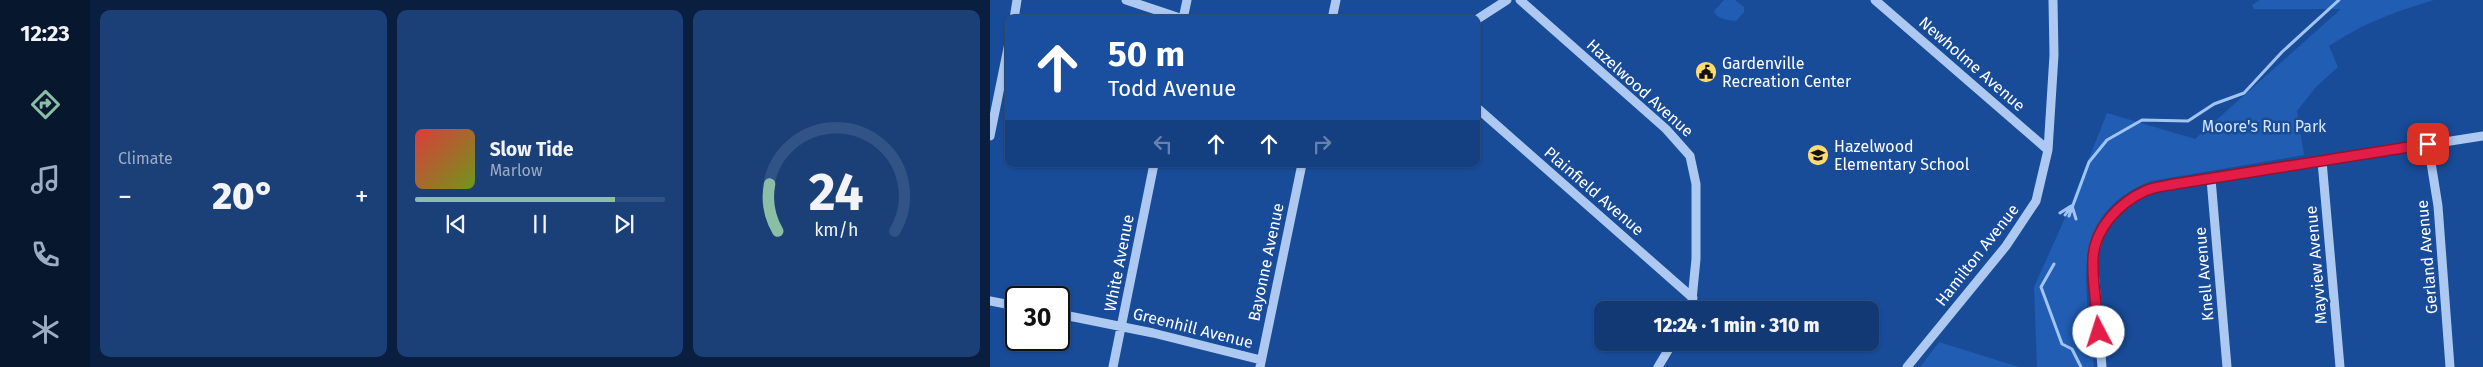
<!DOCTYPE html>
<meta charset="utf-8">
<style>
:root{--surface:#123973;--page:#1b4078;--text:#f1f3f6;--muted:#9cacc4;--line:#315385;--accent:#8abfa5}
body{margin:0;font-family:"Fira Sans",sans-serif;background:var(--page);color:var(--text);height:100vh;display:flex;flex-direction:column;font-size:19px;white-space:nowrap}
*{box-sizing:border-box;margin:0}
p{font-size:16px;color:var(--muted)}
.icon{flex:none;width:28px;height:28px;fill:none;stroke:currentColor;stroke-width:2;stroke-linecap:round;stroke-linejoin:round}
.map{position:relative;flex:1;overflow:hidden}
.drawer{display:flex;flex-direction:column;gap:10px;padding:10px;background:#0a1f3f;width:900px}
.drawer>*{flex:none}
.guide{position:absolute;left:15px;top:15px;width:475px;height:152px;border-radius:10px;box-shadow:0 1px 4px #0004,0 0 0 1px var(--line);background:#1a4fa0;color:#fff;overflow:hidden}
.speed{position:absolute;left:15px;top:286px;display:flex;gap:10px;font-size:25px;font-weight:700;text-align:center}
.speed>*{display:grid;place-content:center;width:65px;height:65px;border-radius:50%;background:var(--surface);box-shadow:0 1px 4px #0004,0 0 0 1px var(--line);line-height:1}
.speed .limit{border:2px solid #111;border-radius:8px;background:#fff;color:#111}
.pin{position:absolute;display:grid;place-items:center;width:42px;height:42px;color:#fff;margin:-21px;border-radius:10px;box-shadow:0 2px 8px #0006}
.me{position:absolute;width:55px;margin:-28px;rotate:355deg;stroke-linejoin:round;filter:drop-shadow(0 0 4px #0008)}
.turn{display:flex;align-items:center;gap:18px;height:105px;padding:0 20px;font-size:22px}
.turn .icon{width:65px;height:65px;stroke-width:2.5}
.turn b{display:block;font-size:35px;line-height:42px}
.lanes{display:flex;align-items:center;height:48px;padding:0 20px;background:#0003;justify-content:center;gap:25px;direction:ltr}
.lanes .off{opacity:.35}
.big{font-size:38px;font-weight:800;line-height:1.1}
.drawer .widget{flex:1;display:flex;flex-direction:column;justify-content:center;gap:8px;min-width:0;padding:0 18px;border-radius:10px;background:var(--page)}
.drawer .dial{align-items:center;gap:0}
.dial svg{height:130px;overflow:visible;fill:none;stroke:var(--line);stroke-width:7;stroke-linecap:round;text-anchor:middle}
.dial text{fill:var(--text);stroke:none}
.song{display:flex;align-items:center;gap:15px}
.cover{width:60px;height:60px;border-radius:8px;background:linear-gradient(135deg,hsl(0 70% 55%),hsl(80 70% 35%))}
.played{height:5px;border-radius:2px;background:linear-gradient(90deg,var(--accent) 80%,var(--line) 80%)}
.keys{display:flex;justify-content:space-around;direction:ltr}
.heat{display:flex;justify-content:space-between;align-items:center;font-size:28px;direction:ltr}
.drawer .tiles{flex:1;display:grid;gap:10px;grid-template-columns:repeat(3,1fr)}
.trip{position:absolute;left:604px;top:301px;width:285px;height:50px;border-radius:10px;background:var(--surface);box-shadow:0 1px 4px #0004,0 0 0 1px var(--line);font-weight:800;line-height:50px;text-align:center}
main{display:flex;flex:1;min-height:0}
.tab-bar{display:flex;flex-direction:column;width:90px;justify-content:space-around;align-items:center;background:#07172e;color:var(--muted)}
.tab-bar .icon{width:35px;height:35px}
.tab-bar .current{color:var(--accent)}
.tab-bar b{font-size:22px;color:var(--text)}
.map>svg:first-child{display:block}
.green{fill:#215db3}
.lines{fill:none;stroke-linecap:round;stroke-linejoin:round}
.stream{stroke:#a0c4f4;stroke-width:3}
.minor{stroke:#adc9f1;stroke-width:9}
.route-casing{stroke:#92132f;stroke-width:12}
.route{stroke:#e11d48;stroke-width:9}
.labels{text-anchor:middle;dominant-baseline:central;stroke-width:5;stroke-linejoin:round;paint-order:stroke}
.poi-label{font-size:16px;fill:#fff;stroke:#184c99;text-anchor:start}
.street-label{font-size:16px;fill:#fff;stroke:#184c99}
.park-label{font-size:16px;fill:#d4e5fc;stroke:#184c99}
</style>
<main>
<nav class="tab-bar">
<b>12:23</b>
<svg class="icon current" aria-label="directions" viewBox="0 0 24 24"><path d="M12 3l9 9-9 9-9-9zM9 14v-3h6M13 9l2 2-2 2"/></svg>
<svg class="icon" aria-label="music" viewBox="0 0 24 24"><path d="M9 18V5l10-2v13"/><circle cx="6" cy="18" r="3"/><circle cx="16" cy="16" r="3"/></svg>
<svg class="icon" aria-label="phone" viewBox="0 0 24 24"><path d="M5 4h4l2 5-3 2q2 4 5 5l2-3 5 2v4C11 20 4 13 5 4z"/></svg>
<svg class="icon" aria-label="climate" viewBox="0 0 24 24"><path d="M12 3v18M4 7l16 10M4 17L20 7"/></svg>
</nav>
<section class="drawer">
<div class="tiles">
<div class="widget"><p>Climate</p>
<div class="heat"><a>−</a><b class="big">20°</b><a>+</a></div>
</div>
<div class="widget">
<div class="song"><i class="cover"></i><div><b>Slow Tide</b><p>Marlow</p></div></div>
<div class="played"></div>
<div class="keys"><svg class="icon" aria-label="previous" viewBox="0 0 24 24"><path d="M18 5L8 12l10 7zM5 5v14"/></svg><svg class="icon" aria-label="pause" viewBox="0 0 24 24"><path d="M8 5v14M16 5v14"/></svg><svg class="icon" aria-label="next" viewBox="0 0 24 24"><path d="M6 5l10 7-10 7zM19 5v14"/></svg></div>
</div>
<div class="widget dial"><svg viewBox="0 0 100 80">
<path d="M14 69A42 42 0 1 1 86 69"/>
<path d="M14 69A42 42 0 0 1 9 40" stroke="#8abfa5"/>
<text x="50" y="56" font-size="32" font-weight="700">24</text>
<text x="50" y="72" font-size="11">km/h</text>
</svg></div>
</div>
</section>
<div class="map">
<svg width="1493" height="367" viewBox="0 0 1493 367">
<rect width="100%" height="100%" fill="#184c99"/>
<path class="green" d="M734,0H745L754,7V12L746,21C738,20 726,19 724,11Z
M1270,0H1444C1402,13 1376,22 1339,46L1348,67L1326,87L1307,111L1314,155L1161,181C1073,216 1098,292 1104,367H1047L1044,287L1076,216L1117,113L1205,139L1351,9H1264L1262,5Z
M949,342L1029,367H930Z"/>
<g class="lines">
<path class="stream" d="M1082,206L1086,219
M1070,213L1081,206
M1075,215L1080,208
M1079,216L1099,162L1117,140L1152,120L1198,121L1224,104L1254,93L1292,52L1349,0
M1064,264L1051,287L1072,344L1082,349L1091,367"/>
<path class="minor" d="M136,0L193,19
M530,0L676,129L700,156L706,184V259L701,310
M885,0L1058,150
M24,19L27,0
M193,19L197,0
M342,19L346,0
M486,20L517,0
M486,107L703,298
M0,136L19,43
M1438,144L1448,206L1460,367
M1332,161L1350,367
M1221,179L1237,367
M0,301L26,306
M69,314L163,333L271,360
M123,367L164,164
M270,367L312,164
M668,367L683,342
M917,367L1016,246L1046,201L1058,150L1064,55L1063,0
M1112,367L1103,257L1111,229L1121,216L1138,201L1156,190L1185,184L1493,136"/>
</g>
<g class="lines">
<g class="route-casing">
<path id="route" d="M1109,332C1107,308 1102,283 1103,259C1104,229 1129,203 1155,191C1164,187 1175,186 1185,184L1438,144"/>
</g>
<use href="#route" class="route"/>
</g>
<defs>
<g id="civic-disc" transform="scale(1.125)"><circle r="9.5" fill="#ffda6d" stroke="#184c99"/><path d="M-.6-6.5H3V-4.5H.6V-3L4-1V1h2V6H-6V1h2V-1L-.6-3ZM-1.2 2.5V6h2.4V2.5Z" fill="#111"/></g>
<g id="school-disc" transform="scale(1.125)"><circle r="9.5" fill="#ffda6d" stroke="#184c99"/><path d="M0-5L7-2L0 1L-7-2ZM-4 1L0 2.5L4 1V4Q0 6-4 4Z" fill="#111"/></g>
</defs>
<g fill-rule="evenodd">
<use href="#civic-disc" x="716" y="72"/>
<use href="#school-disc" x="828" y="155"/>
</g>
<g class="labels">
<g class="poi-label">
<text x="732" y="63">Gardenville<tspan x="732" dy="18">Recreation Center</tspan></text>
<text x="844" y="146">Hazelwood<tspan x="844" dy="18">Elementary School</tspan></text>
</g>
<g class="street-label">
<text transform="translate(982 64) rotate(41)">Newholme Avenue</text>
<text transform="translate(650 88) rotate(42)">Hazelwood Avenue</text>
<text transform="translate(604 191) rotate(41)">Plainfield Avenue</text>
<text transform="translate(987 255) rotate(-52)">Hamilton Avenue</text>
<text transform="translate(1437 257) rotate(-95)">Gerland Avenue</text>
<text transform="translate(276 262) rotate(-78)">Bayonne Avenue</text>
<text transform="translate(129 263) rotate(-79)">White Avenue</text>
<text transform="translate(1326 265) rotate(-95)">Mayview Avenue</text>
<text transform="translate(1214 274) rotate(-95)">Knell Avenue</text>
<text transform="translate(203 328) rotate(14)">Greenhill Avenue</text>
</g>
<g class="park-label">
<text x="1274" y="126">Moore's Run Park</text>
</g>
</g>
</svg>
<div class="speed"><div class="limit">30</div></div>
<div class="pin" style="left:1438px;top:144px;background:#d93025"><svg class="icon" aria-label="arrive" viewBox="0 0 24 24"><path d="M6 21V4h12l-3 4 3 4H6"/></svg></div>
<svg class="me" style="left:1109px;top:332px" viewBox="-20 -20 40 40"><circle r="19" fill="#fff"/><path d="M0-13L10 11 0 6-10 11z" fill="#e11d48"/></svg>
<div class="trip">12:24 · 1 min · 310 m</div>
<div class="guide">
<div class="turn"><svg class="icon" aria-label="ahead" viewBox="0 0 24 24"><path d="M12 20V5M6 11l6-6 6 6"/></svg><div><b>50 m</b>Todd Avenue</div></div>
<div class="lanes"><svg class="icon off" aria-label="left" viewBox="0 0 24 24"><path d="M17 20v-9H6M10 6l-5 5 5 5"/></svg><svg class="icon" aria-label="ahead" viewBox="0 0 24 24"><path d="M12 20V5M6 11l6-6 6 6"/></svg><svg class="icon" aria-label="ahead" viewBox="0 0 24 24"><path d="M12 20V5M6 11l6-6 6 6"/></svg><svg class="icon off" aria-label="right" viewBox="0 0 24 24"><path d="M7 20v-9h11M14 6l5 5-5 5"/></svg></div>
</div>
</div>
</main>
